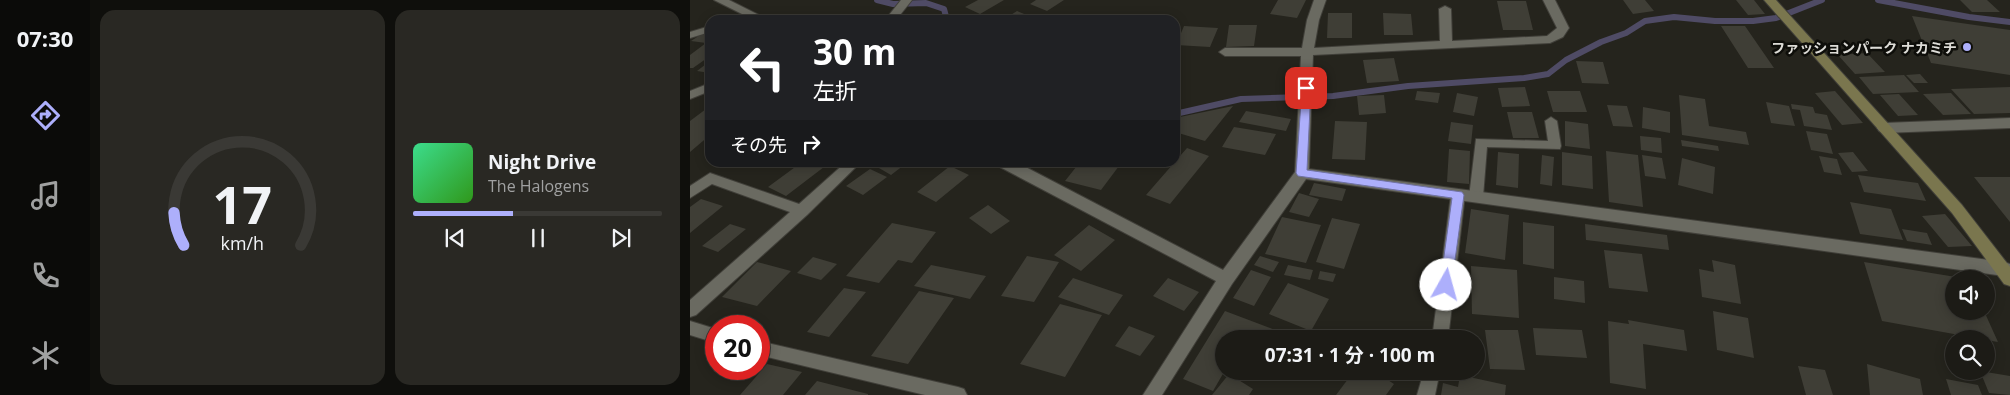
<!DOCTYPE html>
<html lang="ja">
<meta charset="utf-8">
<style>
:root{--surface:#1c1b16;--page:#292823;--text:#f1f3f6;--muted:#a0a1a1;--line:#3a3935;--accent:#adaffb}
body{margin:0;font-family:"Open Sans","Noto Sans JP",sans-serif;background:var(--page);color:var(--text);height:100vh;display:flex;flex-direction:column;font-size:19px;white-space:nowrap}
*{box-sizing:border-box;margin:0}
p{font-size:16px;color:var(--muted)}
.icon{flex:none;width:28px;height:28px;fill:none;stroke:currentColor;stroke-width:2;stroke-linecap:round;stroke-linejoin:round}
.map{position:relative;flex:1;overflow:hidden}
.side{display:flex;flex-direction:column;gap:10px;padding:10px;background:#0f0f0c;width:600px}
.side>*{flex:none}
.hud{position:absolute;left:15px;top:15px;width:475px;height:152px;border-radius:15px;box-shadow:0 2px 12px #0003,0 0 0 1px var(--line);background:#202124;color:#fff;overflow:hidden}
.controls{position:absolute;left:1255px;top:270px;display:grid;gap:10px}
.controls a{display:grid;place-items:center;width:50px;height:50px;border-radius:50%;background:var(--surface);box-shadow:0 2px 12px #0003,0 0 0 1px var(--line);font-size:25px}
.speed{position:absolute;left:15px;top:315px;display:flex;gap:10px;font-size:25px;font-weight:700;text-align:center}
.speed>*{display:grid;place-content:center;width:65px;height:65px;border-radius:50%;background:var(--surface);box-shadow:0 2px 12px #0003,0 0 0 1px var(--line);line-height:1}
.speed .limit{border:8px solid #d22;background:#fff;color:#111}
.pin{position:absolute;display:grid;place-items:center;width:42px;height:42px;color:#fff;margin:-21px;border-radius:10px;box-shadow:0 2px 8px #0006}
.me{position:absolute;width:55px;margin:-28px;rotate:7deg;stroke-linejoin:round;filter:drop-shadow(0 0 4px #0008)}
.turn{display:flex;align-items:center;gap:18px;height:105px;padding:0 25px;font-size:22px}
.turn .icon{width:65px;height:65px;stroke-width:2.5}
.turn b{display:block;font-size:35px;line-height:42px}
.then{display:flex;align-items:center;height:48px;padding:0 25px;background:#0003;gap:10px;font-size:19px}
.side .tile{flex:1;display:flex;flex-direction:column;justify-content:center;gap:8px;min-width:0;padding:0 18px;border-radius:15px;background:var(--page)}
.side .dial{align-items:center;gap:0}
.dial svg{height:130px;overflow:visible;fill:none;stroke:var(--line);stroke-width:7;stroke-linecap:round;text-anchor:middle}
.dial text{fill:var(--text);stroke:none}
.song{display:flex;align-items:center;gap:15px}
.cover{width:60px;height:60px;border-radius:8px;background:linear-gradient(135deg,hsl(150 70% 55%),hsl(110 70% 35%))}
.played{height:5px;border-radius:2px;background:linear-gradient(90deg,var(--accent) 40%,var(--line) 40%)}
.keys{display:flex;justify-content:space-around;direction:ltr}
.side .tiles{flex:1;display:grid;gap:10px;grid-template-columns:repeat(2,1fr)}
.trip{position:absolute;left:525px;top:330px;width:270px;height:50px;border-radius:25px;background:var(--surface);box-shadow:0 2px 12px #0003,0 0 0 1px var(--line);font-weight:700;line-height:50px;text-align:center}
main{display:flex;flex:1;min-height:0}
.tabs{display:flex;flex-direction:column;width:90px;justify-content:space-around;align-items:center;background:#0b0b09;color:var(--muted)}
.tabs .icon{width:35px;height:35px}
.tabs .on{color:var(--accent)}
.tabs b{font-size:22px;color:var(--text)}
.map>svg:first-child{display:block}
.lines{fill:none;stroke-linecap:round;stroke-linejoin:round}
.stream{stroke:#4f4b65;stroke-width:6}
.building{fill:#3f3e36}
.lane-casing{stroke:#403f39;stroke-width:2}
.street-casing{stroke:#403f39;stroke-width:2}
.secondary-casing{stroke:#403f39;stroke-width:2}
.lane{fill:#6a6a61;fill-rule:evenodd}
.street{fill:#6a6a61;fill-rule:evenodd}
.secondary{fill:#7a764e;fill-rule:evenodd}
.route{fill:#adaffb;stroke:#7072a3}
.poi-dot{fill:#adaffb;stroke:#0e0e0a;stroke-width:2}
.labels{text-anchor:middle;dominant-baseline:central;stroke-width:5;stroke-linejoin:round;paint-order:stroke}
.poi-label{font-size:14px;font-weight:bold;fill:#dddcd7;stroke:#0e0e0a;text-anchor:end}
</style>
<main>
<nav class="tabs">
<b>07:30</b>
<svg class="icon on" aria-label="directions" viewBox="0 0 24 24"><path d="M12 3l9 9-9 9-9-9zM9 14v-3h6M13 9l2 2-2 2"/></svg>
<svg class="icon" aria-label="music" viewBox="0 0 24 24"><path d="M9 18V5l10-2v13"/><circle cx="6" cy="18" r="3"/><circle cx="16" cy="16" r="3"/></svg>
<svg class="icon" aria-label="phone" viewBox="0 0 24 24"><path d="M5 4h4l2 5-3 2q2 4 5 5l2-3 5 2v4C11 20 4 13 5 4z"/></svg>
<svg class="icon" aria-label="climate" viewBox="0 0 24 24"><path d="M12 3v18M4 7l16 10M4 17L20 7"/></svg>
</nav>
<section class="side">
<div class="tiles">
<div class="tile dial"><svg viewBox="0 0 100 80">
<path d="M14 69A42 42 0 1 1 86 69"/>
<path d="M14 69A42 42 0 0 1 8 49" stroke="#adaffb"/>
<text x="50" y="56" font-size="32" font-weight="700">17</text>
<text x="50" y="72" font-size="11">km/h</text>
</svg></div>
<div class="tile">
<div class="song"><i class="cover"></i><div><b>Night Drive</b><p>The Halogens</p></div></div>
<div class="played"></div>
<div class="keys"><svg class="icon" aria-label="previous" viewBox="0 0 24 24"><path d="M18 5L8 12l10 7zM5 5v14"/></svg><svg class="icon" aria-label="pause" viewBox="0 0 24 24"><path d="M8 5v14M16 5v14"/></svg><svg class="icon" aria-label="next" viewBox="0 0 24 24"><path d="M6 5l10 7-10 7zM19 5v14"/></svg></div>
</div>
</div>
</section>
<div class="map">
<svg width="1320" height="395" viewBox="0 0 1320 395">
<rect width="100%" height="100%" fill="#25241d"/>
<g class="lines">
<path class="stream" d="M187,0L203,4L236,3L254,9L257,20
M1188,0L1279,17L1320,22
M485,114L551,99L643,96L718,86L834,78L858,74L876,60L911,42L936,33L955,21L984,17L1025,21H1063L1086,18L1132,0"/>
</g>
<path class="building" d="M288,0H314L290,14L275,7Z
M346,0H374L357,11L340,4Z
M588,0H616L607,18L580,14Z
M933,0H955L964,11L943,14Z
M1046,0H1064L1075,14L1058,15Z
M1270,0H1297L1310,12H1282Z
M807,1H836L843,30H813Z
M327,11L346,19L313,20Z
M638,13H662V38H637Z
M693,13L721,14L723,35H694Z
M1222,16L1320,30V75L1241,63Z
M539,25H567L564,46L536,47Z
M494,26L528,28L520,47L486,45Z
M1031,26H1055L1084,68H1058Z
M13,33L20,34V56L3,68H0V55L16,43L1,41Z
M1177,53L1195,72L1165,74L1148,55Z
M704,58L709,81L677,83L673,60Z
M20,61V73L7,71Z
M886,61L913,62L919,84L892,83Z
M1230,74L1238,83H1224L1216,75Z
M1214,75L1229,92L1183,94L1169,77Z
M835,87L840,106L812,107L808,88Z
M1320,87V113L1284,114L1261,89Z
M727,91L750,93L748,103L725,100Z
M857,91H890L897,112H863Z
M1145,91L1173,123L1152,125L1125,93Z
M767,93L788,97L784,116L763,112Z
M1261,93L1281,114L1253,115L1233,94Z
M1209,94L1228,115L1208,116L1190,95Z
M694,95L696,113L669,115L667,96Z
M989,95L1015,99L1019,126L1056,132L1059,145L992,135Z
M1076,102L1099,106L1105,126L1081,123Z
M1101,104L1123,107L1125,113L1137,115L1142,130L1114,126L1110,110L1102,109Z
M917,105L937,106L943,127L923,126Z
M20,106V135L0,152V121Z
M543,106L515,141L485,132V118Z
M953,107L980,112V133L952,128Z
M556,111L601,119L596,131L549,122Z
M817,112H842L849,138H823Z
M645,121L677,122L675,160L642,159Z
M875,121L898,124L900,149L875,146Z
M761,122L783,125L781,144L758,141Z
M544,127L586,134L575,155L532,147Z
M1116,131L1137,134L1143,154L1121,150Z
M950,136L971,138L972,153L951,150Z
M991,140L1028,146L1029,151L992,146Z
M497,148L519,156L480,204L456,195Z
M759,149L780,151L779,184L757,182Z
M916,151L948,155L953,207L919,202Z
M808,152L829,154L828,188L806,185Z
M872,152L902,156L903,189L872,185Z
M1163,152L1178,171L1162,172L1148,153Z
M852,155L864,157L862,186L850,184Z
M952,155L972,158L976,179L955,176Z
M1129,156L1147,159L1152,175L1134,172Z
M992,158L1025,167L1023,194L988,185Z
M112,162H123L134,167L96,196L78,187Z
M184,162H218L201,175L182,164Z
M390,162H432L411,190L375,181Z
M260,166L279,175L246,202L227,192Z
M180,169L197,177L173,195L156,186Z
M1168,175L1228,183L1236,201L1174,192Z
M1284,177H1320V222Z
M624,183L656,189L652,201L619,195Z
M609,193L629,199L619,217L599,212Z
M11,199L33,206L0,233V207Z
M1160,202L1201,209L1213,240L1170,234Z
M298,205L320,221L301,234L279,218Z
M781,209L819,215L815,260L775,253Z
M1255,214L1282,246L1258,247L1232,216Z
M592,217L631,225L616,263L575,254Z
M642,218L670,224L654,269L626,262Z
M833,222L864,226V269L833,264Z
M202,223L246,232L222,263L208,260L189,283L156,276Z
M40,224L56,229L28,252L12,246Z
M895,224L977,235L979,250L896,240Z
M399,225L425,240L391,271L364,255Z
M1212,229L1237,233L1242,245L1217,241Z
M914,250L952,254L958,292L919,288Z
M337,256L369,262L344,302L311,296Z
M570,256L589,262L583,272L564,265Z
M123,257L147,264L131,280L107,273Z
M1022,260L1045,265L1051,304L1012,297L1009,269L1024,272Z
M67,262L101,271L67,306L32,297Z
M1174,262L1272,278L1264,279V311H1294L1308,342L1192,321Z
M241,265L296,276L280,299L224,286Z
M598,265L623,270L620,280L594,275Z
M781,266L827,270L829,318L782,314Z
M561,270L581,277L564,306L543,298Z
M630,271L646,274L643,282L628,279Z
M864,277L894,281L895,303L864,299Z
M383,278L433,295L419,315L368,297Z
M478,278L509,292L494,311L463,296Z
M598,283L639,299L621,331L579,314Z
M154,288L176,292L139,337L117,332Z
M229,291L264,298L218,364L181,356Z
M370,304L412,315L375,377L330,364Z
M535,311L585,330L579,339H534V372L523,391L493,379Z
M1023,311L1058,318L1064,358L1027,350Z
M938,320L994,330L997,351L953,344L956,389L920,383L918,321L939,324Z
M439,326L465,336L450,356L425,346Z
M843,328L892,330L897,358L846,355Z
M795,330H828L835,370L800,369Z
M77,364L112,372L93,395H50Z
M1177,364L1230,379L1233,395H1180Z
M1108,366L1135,370L1143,395H1116Z
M587,371H611L606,380Z
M664,371H684L704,384L696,395H646Z
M1290,371L1320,376V395L1299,393Z
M539,374L563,389L559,395H522Z
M770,375L816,385L815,395H751L753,383L768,387Z
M1256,379L1288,385L1292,395H1261Z
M127,381L178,394V395H115Z"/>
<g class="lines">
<g class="lane-casing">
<path id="lane" d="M211,0H222L206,20H195Z
M62,13L67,16L66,18L44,20L45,18Z
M20,26V32L0,38V32Z
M20,83V91L0,99V91Z
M861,117L867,121L871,146L870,149L797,147L793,197L791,201H781L779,197L786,139L858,141L855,121Z
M156,162H171L117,215L6,315L0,317V300L100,212L22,184L0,198V186L20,173L109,204Z
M768,190L773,191L775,195L758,339H742L761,195L763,191Z
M0,321L26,329V343L0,335Z
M69,341L268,387L274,389L277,395H235L69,355Z
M734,371H750L745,395H727Z"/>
</g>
<g class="street-casing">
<path id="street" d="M24,0H39L79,20H64Z
M624,0H636L629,20L624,48L750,41L749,9L755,6L761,9L762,41L857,36L867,28L853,0H865L879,28L873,37L860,43L623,55L619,169L1314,262L1320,264V273L1314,276L616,179L542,284L472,395H453L526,281L308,166L306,162H326L533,270L605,172L611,56H535L529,52L535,48H612L617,20Z
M1320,118V128L1194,133L1189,131L1187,128L1189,125L1194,123Z"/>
</g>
<g class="secondary-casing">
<path id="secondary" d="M1074,0H1086L1272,205L1320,267V286L1314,284L1262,213Z"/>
</g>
<use href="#lane" class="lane"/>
<use href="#street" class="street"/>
<use href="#secondary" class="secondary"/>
</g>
<path class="route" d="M616,84L621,88L617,170L772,192L774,195L761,289L756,290L752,289L750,285L762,198L608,176L606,173L612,88Z"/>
<circle class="poi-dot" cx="1277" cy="47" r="5"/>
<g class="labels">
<g class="poi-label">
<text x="1267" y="47">ファッションパーク ナカミチ</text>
</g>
</g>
</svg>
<div class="controls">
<a><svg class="icon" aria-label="sound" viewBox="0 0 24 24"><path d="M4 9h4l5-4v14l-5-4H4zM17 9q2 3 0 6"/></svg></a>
<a><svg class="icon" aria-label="search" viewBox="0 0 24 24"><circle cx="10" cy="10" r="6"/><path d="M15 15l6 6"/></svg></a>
</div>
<div class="speed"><div class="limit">20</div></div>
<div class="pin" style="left:616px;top:88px;background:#d93025"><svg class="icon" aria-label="arrive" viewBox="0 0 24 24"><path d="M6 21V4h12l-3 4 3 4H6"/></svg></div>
<svg class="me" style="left:756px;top:285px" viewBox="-20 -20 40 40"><circle r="19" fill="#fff"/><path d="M0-13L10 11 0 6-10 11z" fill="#adaffb"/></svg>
<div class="trip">07:31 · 1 分 · 100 m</div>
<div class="hud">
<div class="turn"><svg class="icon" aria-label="left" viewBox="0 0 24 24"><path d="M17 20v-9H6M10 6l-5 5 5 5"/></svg><div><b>30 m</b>左折</div></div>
<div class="then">その先<svg class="icon" aria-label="right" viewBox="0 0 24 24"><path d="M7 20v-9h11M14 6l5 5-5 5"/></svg></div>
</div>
</div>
</main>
